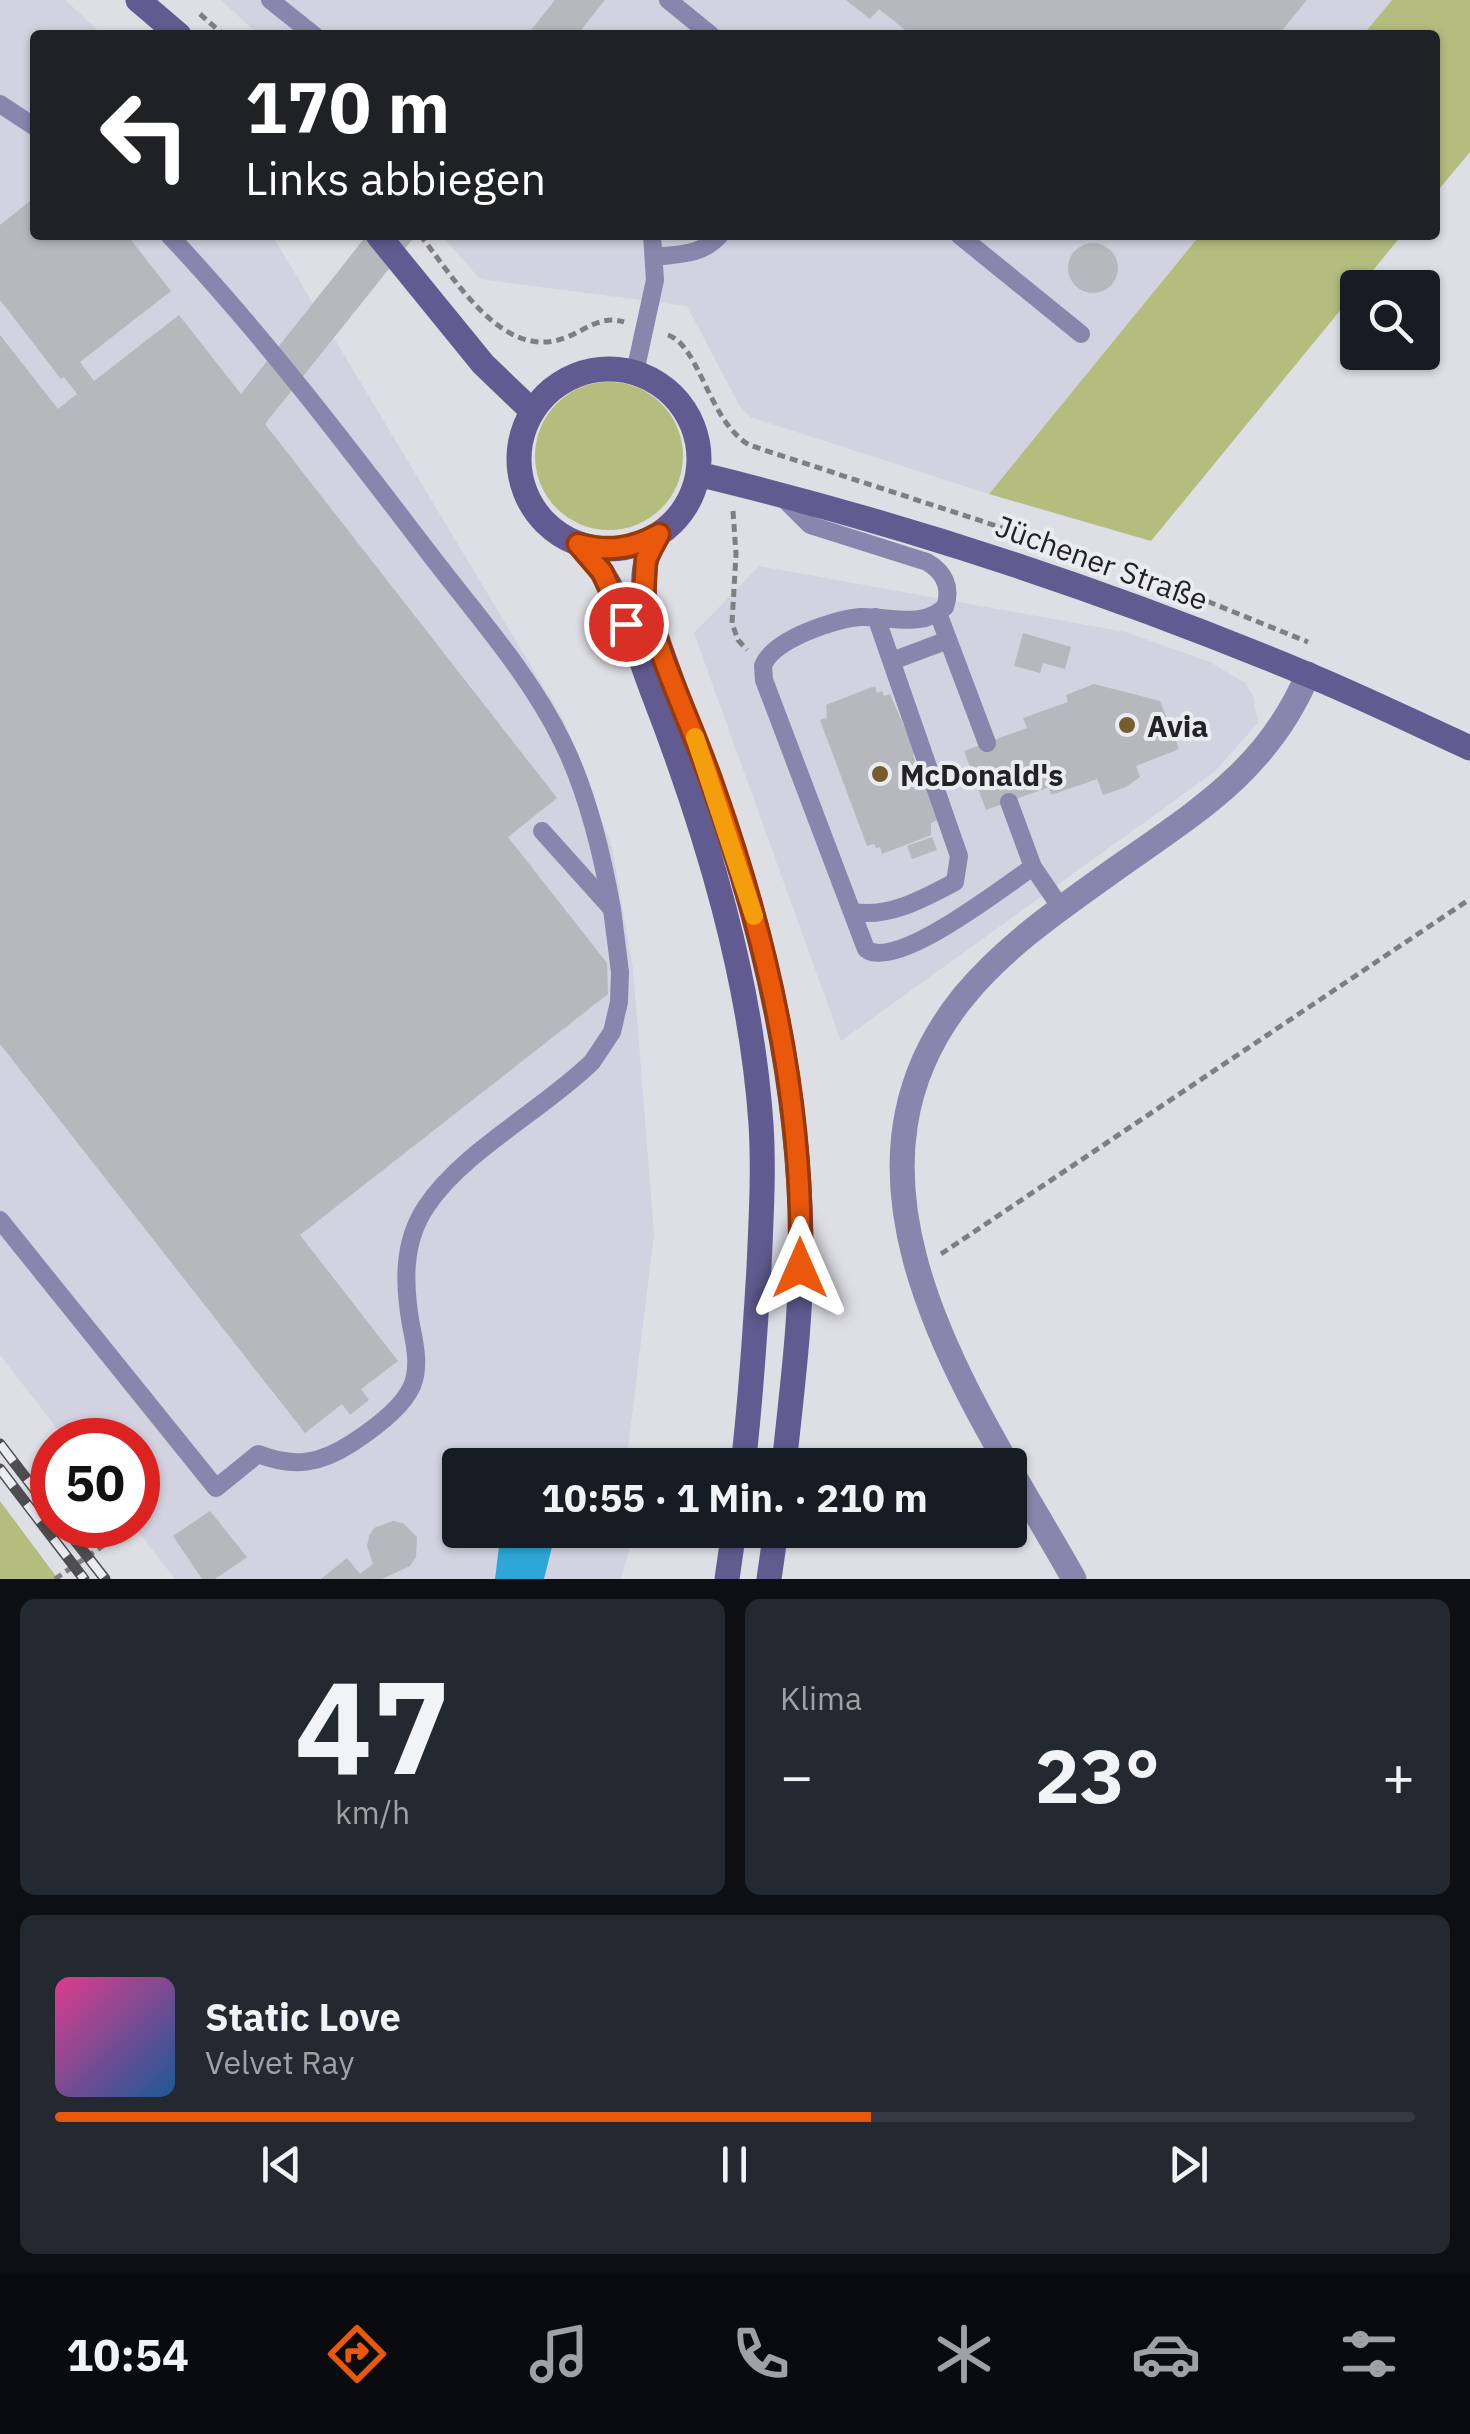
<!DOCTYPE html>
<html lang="de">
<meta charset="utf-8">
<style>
:root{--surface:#171b24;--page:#242831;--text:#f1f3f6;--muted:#9ea1a6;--line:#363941;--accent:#ea580c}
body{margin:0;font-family:"IBM Plex Sans",sans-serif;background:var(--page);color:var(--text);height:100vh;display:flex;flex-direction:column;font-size:38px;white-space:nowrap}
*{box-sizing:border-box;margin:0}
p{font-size:32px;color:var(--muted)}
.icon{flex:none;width:55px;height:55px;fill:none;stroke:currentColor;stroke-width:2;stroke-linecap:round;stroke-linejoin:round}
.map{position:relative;height:1579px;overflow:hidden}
.details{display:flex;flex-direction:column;gap:20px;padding:20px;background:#0d0f14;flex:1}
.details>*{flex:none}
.banner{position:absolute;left:30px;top:30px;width:1410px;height:210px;border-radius:10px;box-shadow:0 2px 8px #0004;background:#202124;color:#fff;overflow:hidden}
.controls{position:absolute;left:1340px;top:270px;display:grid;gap:20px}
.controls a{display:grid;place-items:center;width:100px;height:100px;border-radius:10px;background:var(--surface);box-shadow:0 2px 8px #0004;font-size:50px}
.speed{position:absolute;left:30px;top:1418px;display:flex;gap:20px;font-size:50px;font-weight:700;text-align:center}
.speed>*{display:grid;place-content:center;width:130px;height:130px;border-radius:50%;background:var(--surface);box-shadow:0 2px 8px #0004;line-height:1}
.speed .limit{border:15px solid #d22;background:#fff;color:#111}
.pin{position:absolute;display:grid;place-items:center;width:85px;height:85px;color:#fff;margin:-42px;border:5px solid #fff;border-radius:50%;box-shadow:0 2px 10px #0007}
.me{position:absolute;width:110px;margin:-55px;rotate:0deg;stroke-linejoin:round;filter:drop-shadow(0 0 8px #0008)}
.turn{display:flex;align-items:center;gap:35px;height:210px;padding:0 50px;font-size:45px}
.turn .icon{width:130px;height:130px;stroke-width:2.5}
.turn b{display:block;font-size:70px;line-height:85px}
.big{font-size:75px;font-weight:800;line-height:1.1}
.details .widget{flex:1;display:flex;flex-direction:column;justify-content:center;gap:15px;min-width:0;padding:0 35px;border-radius:15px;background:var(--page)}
.details .dial{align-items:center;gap:0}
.dial b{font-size:130px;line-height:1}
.song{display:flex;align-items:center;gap:30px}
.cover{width:120px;height:120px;border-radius:15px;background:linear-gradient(135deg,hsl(330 70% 55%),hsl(210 70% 35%))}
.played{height:10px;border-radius:5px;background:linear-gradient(90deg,var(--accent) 60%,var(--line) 60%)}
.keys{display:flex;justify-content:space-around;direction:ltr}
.heat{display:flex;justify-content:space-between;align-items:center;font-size:55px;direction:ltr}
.details .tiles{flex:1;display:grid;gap:20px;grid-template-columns:1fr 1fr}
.widget:last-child{grid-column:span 2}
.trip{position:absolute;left:442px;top:1448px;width:585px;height:100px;border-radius:10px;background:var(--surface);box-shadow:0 2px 8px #0004;font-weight:800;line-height:100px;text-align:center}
.menu{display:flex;height:160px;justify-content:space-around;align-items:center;background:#090b0e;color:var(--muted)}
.menu .icon{width:70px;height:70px}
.menu .on{color:var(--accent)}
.menu b{font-size:45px;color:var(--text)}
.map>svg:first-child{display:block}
.built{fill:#d2d2e0}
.green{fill:#b4bd7e}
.water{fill:#2ca7d7}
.building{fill:#b7b7be}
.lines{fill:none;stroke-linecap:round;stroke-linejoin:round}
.path{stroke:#7f7f83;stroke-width:5;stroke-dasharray:8 5;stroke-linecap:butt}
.lane{stroke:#8886ac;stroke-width:18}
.street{stroke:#8886ac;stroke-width:25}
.secondary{stroke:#615b91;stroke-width:25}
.rail-casing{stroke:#4e4e51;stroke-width:11}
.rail{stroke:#ebebf2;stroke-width:8;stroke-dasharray:22;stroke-linecap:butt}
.route-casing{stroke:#983908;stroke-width:25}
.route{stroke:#ea580c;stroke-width:18}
.slow{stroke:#f59e0b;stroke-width:18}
.poi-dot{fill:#775c2e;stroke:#ebebf2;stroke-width:4}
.labels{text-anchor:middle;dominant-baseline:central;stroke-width:8;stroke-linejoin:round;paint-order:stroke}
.street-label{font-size:30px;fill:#232325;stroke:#ebebf2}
.poi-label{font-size:30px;font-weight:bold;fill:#232325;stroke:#ebebf2;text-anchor:start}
</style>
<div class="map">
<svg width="1470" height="1579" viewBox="0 0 1470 1579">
<rect width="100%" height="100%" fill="#dedee5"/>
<path class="built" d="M0,0H65L103,35H35V235H272L564,721L612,847L633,969L654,1234L626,1465H460V1530H621L629,1550L621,1579H175L133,1525H138V1440H66L0,1355Z
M221,0H1392L1363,35H259Z
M441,235H1200L989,494L750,417L739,405L687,306L480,279Z
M759,566L1125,632L1210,662L1245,683L1253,696L1258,723L1214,772L841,1041L694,633Z"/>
<path class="green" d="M1392,0H1470V152L1435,194V35H1363Z
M1200,235H1402L1151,541L989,494Z
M535 456a74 74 0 1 1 148 0a74 74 0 1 1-148 0Z
M0,1501L58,1579H0Z"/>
<path class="water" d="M501,1530H550L554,1539L544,1579H495Z"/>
<path class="building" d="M555,0H605L577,35H527Z
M846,0H1307L1278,35H901L905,30L879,9L870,19Z
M35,197V235H127L171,291L80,362L94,381L179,315L241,394L367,235H416L265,424L557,798L508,837L607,963L608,994L300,1235L398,1361L361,1389L369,1400L350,1415L342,1404L305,1433L0,1044V335L58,409L77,394L64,377L61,379L0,300V225Z
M1068 268a25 25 0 1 1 50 0a25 25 0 1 1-50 0Z
M1023,633L1071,647L1065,669L1043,663L1040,673L1014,666Z
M1094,684L1160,701L1179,749L1136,766L1140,777L1126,787L1103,795L1097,779L1051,795L1049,787L986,810L964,751L1027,728L1023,718L1068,702L1066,695Z
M875,686L877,693L882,691L884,696L890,694L916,754L913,755L926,790L929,789L938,820L931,823V835L882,854L880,847L876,848L874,844L867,846L820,720L827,718L826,705Z
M932,837L937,850L912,859L907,846Z
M210,1511L247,1557L215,1579H202L173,1536Z
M393,1521L403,1523L417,1537L416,1557L410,1566L382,1579H321L347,1558L360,1574L373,1564L367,1546L369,1536L374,1528Z"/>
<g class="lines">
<path class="path" d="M200,14L224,35
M420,235C454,277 503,364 567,337C587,329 601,315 624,322
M668,335C700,346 708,420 749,445L1125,568L1308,642
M733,511L736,554L732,623L738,640L747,650
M941,1254L1470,899
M55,1579L104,1545"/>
<path class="lane" d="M270,0L314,35
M668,0L711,35
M0,104L35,127
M169,235C264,336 348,447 432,557C478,617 530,675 563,743C588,794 602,853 612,909
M959,235L1081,334
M655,257C679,254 703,255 720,235
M635,372L655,280L652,235
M782,497L810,525L927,562C944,572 952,587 945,607C922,629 889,616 860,617C834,619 772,640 763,666L764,680L866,949C896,972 1004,886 1033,867
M938,613L987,743
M892,661L948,640
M1009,802L1033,867L1061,908
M853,912C889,918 923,899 955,882L959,856L876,617
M0,1220L216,1488L258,1454C294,1468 320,1464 352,1443C372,1430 402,1409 412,1386C420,1366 415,1345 411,1325C404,1285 402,1243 426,1207C463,1151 543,1110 592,1062L612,1032L619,1002L620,972L612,909L542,831"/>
<path class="street" d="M1074,1579C978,1408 811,1184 964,996C1006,945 1061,908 1114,870C1196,812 1268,770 1308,674"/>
<path class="secondary" d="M138,0L179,35
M378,235L483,364L532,411
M519 459a90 90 0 1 1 180 0a90 90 0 1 1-180 0Z
M698,474C905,524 1107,591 1304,673C1360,696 1415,723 1470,748
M659,535C642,557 641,582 647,608C675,698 714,783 741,873C777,992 799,1114 801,1238C802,1313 792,1390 784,1465
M578,544C620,582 635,647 655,698C707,833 751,979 761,1124C764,1172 761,1220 759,1268C755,1334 751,1400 743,1465
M727,1579L734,1530
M769,1579L776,1530"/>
<g class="rail-casing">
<path id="rail" d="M0,1444L52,1512
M0,1469L84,1579
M63,1525L105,1579"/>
</g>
<use href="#rail" class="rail"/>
</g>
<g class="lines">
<g class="route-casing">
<path id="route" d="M626,624L602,572L578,544C608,552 632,549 659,534L646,559L644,594C659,661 692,724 714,789C768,942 805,1104 800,1268"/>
</g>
<use href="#route" class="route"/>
<path class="slow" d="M695,737L754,916"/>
</g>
<g class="poi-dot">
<circle cx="1127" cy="725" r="10"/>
<circle cx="880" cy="774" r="10"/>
</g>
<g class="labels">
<g class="street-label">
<text transform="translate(1102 562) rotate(20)">Jüchener Straße</text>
</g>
<g class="poi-label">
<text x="1147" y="725">Avia</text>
<text x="900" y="774">McDonald's</text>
</g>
</g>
</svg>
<div class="controls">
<a><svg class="icon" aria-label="search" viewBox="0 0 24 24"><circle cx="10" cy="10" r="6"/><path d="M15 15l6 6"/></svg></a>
</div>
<div class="speed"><div class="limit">50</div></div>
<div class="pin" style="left:626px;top:624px;background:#d93025"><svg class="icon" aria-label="arrive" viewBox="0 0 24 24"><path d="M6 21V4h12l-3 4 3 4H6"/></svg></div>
<svg class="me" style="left:800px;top:1268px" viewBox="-20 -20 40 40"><path d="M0-17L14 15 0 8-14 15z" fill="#ea580c" stroke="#fff" stroke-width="4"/></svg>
<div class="trip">10:55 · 1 Min. · 210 m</div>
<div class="banner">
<div class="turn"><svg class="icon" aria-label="left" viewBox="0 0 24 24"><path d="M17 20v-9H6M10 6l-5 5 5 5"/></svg><div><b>170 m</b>Links abbiegen</div></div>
</div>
</div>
<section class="details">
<div class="tiles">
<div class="widget dial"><b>47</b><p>km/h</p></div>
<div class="widget"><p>Klima</p>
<div class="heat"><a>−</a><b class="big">23°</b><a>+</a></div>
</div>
<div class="widget">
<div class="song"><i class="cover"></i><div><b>Static Love</b><p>Velvet Ray</p></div></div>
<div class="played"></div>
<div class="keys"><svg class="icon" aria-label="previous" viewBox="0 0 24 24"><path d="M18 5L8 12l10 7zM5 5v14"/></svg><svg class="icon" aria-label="pause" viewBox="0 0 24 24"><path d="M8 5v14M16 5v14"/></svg><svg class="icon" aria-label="next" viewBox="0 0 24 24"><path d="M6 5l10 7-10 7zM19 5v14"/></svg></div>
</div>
</div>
</section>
<nav class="menu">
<b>10:54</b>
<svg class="icon on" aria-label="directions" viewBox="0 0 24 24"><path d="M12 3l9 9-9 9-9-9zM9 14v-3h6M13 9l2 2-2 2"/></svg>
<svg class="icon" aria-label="music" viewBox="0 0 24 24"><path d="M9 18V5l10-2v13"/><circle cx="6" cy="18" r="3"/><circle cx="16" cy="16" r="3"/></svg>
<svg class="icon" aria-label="phone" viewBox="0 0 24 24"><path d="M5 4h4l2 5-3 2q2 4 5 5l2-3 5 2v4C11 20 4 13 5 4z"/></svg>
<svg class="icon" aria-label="climate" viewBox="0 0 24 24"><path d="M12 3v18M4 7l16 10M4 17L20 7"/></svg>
<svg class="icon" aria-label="car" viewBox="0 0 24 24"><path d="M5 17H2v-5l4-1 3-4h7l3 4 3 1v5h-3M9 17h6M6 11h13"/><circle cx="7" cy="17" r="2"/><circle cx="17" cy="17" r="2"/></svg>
<svg class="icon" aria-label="filters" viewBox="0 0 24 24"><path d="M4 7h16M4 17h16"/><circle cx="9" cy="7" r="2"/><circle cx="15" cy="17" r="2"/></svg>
</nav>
